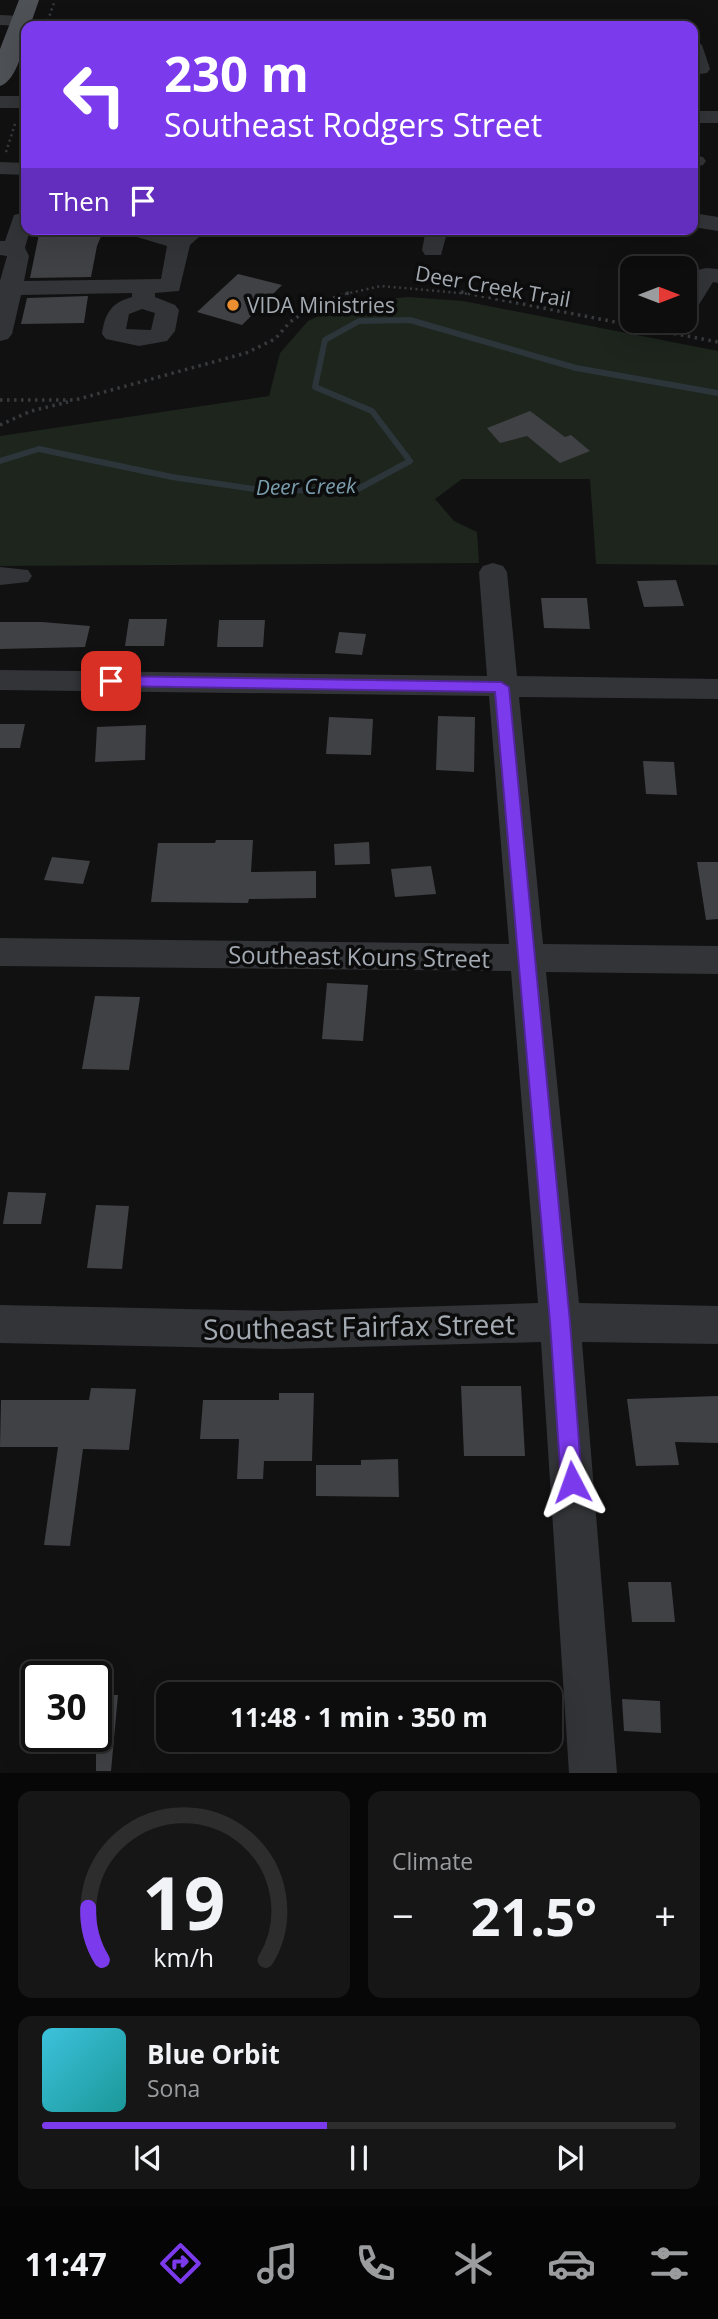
<!DOCTYPE html>
<meta charset="utf-8">
<style>
:root{--surface:#0d0d0e;--page:#161617;--text:#f1f3f6;--muted:#9a9c9e;--line:#2d2d2e;--accent:#7c3aed}
body{margin:0;font-family:"Open Sans",sans-serif;background:var(--page);color:var(--text);height:100vh;display:flex;flex-direction:column;font-size:26px;white-space:nowrap}
*{box-sizing:border-box;margin:0}
p{font-size:23px;color:var(--muted)}
.icon{flex:none;width:38px;height:38px;fill:none;stroke:currentColor;stroke-width:2;stroke-linecap:round;stroke-linejoin:round}
.map{position:relative;height:1773px;overflow:hidden}
.panel{display:flex;flex-direction:column;gap:18px;padding:18px;background:#070708;flex:1}
.panel>*{flex:none}
.guide{position:absolute;left:21px;top:21px;width:677px;height:214px;border-radius:14px;box-shadow:0 7px 28px #0002,0 0 0 2px var(--line);background:#7c3aed;color:#fff;overflow:hidden}
.needle{width:46px;rotate:90deg}
.buttons{position:absolute;left:620px;top:256px;display:grid;gap:14px}
.buttons a{display:grid;place-items:center;width:77px;height:77px;border-radius:14px;background:var(--surface);box-shadow:0 7px 28px #0002,0 0 0 2px var(--line);font-size:35px}
.speed{position:absolute;left:21px;top:1661px;display:flex;gap:14px;font-size:35px;font-weight:700;text-align:center}
.speed>*{display:grid;place-content:center;width:91px;height:91px;border-radius:50%;background:var(--surface);box-shadow:0 7px 28px #0002,0 0 0 2px var(--line);line-height:1}
.speed .limit{border:4px solid #111;border-radius:10px;background:#fff;color:#111}
.pin{position:absolute;display:grid;place-items:center;width:60px;height:60px;color:#fff;margin:-30px;border-radius:14px;box-shadow:0 4px 10px #0006}
.me{position:absolute;width:77px;margin:-38px;rotate:356deg;stroke-linejoin:round;filter:drop-shadow(0 0 5px #0008)}
.turn{display:flex;align-items:center;gap:24px;height:147px;padding:0 28px;font-size:32px}
.turn .icon{width:91px;height:91px;stroke-width:2.5}
.turn b{display:block;font-size:49px;line-height:60px}
.then{display:flex;align-items:center;height:66px;padding:0 28px;background:#0003;gap:14px;font-size:26px}
.big{font-size:52px;font-weight:700;line-height:1.1}
.panel .widget{flex:1;display:flex;flex-direction:column;justify-content:center;gap:10px;min-width:0;padding:0 24px;border-radius:14px;background:var(--page)}
.panel .dial{align-items:center;gap:0}
.dial svg{height:182px;overflow:visible;fill:none;stroke:var(--line);stroke-width:7;stroke-linecap:round;text-anchor:middle}
.dial text{fill:var(--text);stroke:none}
.song{display:flex;align-items:center;gap:21px}
.cover{width:84px;height:84px;border-radius:10px;background:linear-gradient(135deg,hsl(190 70% 55%),hsl(180 70% 35%))}
.played{height:7px;border-radius:4px;background:linear-gradient(90deg,var(--accent) 45%,var(--line) 45%)}
.keys{display:flex;justify-content:space-around;direction:ltr}
.heat{display:flex;justify-content:space-between;align-items:center;font-size:38px;direction:ltr}
.panel .tiles{flex:1;display:grid;gap:18px;grid-template-columns:1fr 1fr}
.widget:last-child{grid-column:span 2}
.trip{position:absolute;left:156px;top:1682px;width:406px;height:70px;border-radius:14px;background:var(--surface);box-shadow:0 7px 28px #0002,0 0 0 2px var(--line);font-weight:700;line-height:70px;text-align:center}
.tab-bar{display:flex;height:112px;justify-content:space-around;align-items:center;background:#050506;color:var(--muted)}
.tab-bar .icon{width:49px;height:49px}
.tab-bar .on{color:var(--accent)}
.tab-bar b{font-size:32px;color:var(--text)}
.map>svg:first-child{display:block}
.green{fill:#1d251d}
.lines{fill:none;stroke-linecap:round;stroke-linejoin:round}
.stream{stroke:#2b353a;stroke-width:6}
.building{fill:#404145}
.path-far1{stroke:#383b3e;stroke-width:2.5;stroke-dasharray:2 3.5;stroke-linecap:butt}
.path{stroke:#383b3e;stroke-width:3.5;stroke-dasharray:2.5 4.5;stroke-linecap:butt}
.minor{fill:#323437;fill-rule:evenodd}
.major{fill:#4e5156;fill-rule:evenodd}
.route{fill:#7c3aed;stroke:#51269a;stroke-width:2}
.poi-dot{fill:#ea8e31;stroke:#0c0c0d;stroke-width:2.5}
.labels{text-anchor:middle;dominant-baseline:central;stroke-width:7;stroke-linejoin:round;paint-order:stroke}
.far-street-label{font-size:21px;fill:#a3aab2;stroke:#0c0c0d}
.far-poi-label{font-size:21px;fill:#a3aab2;stroke:#0c0c0d;text-anchor:start}
.far-water-label{font-size:21px;font-style:italic;fill:#7a9dad;stroke:#0c0c0d}
.street-label{font-size:24px;fill:#a3aab2;stroke:#0c0c0d}
.near-street-label{font-size:28px;fill:#a3aab2;stroke:#0c0c0d}
</style>
<div class="map">
<svg width="718" height="1773" viewBox="0 0 718 1773">
<rect width="100%" height="100%" fill="#111112"/>
<path class="green" d="M408,297L463,301L718,351V565L596,564L590,479H462L435,499L454,521L477,532L479,563L0,566V436L269,396L280,353L308,321L347,303Z"/>
<g class="lines">
<path class="stream" d="M0,461L39,449L172,477L268,491L358,489L410,461L372,411L315,387L325,340L359,321L410,320L576,368L718,393"/>
</g>
<path class="building" d="M40,229H104L97,246L91,277L30,278Z
M238,274L282,285L242,325L197,312Z
M88,296L84,323L21,324L27,298Z
M530,411L565,437L571,435L590,451L560,463L527,436L500,443L487,428Z
M676,580L684,606L644,607L637,581Z
M541,598H587L590,629L544,628Z
M129,619H167L164,646H125Z
M219,620H265L263,647H217Z
M0,622H42L90,626L85,647L0,649Z
M339,632L366,634L362,655L335,653Z
M438,716L475,717L474,772L436,770Z
M329,717L373,719L371,755L326,754Z
M0,724H25L20,748H0Z
M146,725L145,760L95,762L97,727Z
M643,761L674,762L677,795L646,794Z
M216,840H253L251,872L316,871V898L249,899L248,903L151,902L158,843H215Z
M369,842L370,864L335,865L334,844Z
M52,857L90,861L83,884L44,880Z
M697,862H718V919L706,920Z
M431,866L436,894L395,897L391,869Z
M327,983L368,985L363,1041L322,1039Z
M95,996L140,997L129,1070L82,1069Z
M8,1192L46,1193L41,1224H3Z
M96,1205L129,1206L122,1269L87,1268Z
M461,1386H521L525,1456H464Z
M91,1388L136,1389L129,1450L83,1449L70,1546L44,1545L58,1447H0L1,1400H89Z
M279,1393H314L312,1461H264L263,1479H237L239,1439H200L203,1400H279Z
M718,1396V1443L675,1442L679,1465L636,1466L627,1399Z
M398,1459L399,1497L316,1496V1465H361V1460Z
M628,1582H671L675,1622H632Z
M96,1695H118L111,1771H96Z
M622,1699L660,1701L661,1733L624,1731Z"/>
<g class="lines">
<path class="path-far1" d="M46,26L55,0
M6,152L16,121
M345,294L381,286L470,294"/>
<path class="path" d="M461,292L718,342
M0,400H75L246,353L275,339L290,322L316,304L351,292
M0,425L31,411L68,402"/>
<path class="minor" d="M0,15L22,16L31,21L22,26L0,25Z
M693,39L702,45L710,69L707,73L693,75Z
M0,96H26V108H0Z
M693,111H718V123H693Z
M693,155L703,157L706,161L703,165L693,167Z
M0,162L26,163V175L0,174Z
M26,212V229H30L25,248L29,256L24,281L161,279L167,246L127,234L124,229H158L176,235L183,229H208L190,245L179,291L155,293V297L175,305L179,310L175,331L167,341L139,346L106,339L102,334C105,313 111,303 132,297V293L21,295L12,334L8,339L0,341V281L7,256L0,255V241H5L14,215ZM142,309L155,313L151,330L126,329L129,314Z
M693,213L718,217V231L693,227Z
M426,229H448L441,255H425L422,250Z
M706,268L718,269V283L713,282L695,311L684,312V292L698,270Z
M493,563L503,566L507,572L517,676L718,679V699L519,697L543,944L718,946V974L546,972L579,1303L718,1306V1344L582,1342L617,1773H569L541,1342L282,1349L0,1343V1305L282,1311L538,1303L511,971L0,966V938L509,944L489,696L0,690V670L487,676L479,572L483,566Z
M0,567L28,570L32,576L28,582L0,585Z"/>
<path class="major" d="M19,0H39L30,26H26C26,43 17,81 0,86V49Z"/>
</g>
<path class="route" d="M111,676L501,682L509,687L570,1322L582,1482L579,1489L572,1492L564,1489L561,1482L550,1322L495,692L111,686L104,681Z"/>
<circle class="poi-dot" cx="233" cy="305" r="7"/>
<g class="labels">
<g class="far-street-label">
<text transform="translate(493 286) rotate(10)">Deer Creek Trail</text>
</g>
<g class="far-poi-label">
<text x="247" y="305">VIDA Ministries</text>
</g>
<g class="far-water-label">
<text transform="translate(306 486) rotate(-1)">Deer Creek</text>
</g>
<g class="street-label">
<text transform="translate(359 956) rotate(1)">Southeast Kouns Street</text>
</g>
<g class="near-street-label">
<text transform="translate(359 1326) rotate(-1)">Southeast Fairfax Street</text>
</g>
</g>
</svg>
<div class="buttons">
<a><svg class="needle" viewBox="-14 -14 28 28"><path d="M0-13l5 13h-10z" fill="#e53935"/><path d="M0 13l5-13h-10z" fill="#9a9c9e"/></svg></a>
</div>
<div class="speed"><div class="limit">30</div></div>
<div class="pin" style="left:111px;top:681px;background:#d93025"><svg class="icon" aria-label="arrive" viewBox="0 0 24 24"><path d="M6 21V4h12l-3 4 3 4H6"/></svg></div>
<svg class="me" style="left:572px;top:1482px" viewBox="-20 -20 40 40"><path d="M0-17L14 15 0 8-14 15z" fill="#7c3aed" stroke="#fff" stroke-width="4"/></svg>
<div class="trip">11:48 · 1 min · 350 m</div>
<div class="guide">
<div class="turn"><svg class="icon" aria-label="left" viewBox="0 0 24 24"><path d="M17 20v-9H6M10 6l-5 5 5 5"/></svg><div><b>230 m</b>Southeast Rodgers Street</div></div>
<div class="then">Then<svg class="icon" aria-label="arrive" viewBox="0 0 24 24"><path d="M6 21V4h12l-3 4 3 4H6"/></svg></div>
</div>
</div>
<section class="panel">
<div class="tiles">
<div class="widget dial"><svg viewBox="0 0 100 80">
<path d="M14 69A42 42 0 1 1 86 69"/>
<path d="M14 69A42 42 0 0 1 8 46" stroke="#7c3aed"/>
<text x="50" y="56" font-size="32" font-weight="700">19</text>
<text x="50" y="72" font-size="11">km/h</text>
</svg></div>
<div class="widget"><p>Climate</p>
<div class="heat"><a>−</a><b class="big">21.5°</b><a>+</a></div>
</div>
<div class="widget">
<div class="song"><i class="cover"></i><div><b>Blue Orbit</b><p>Sona</p></div></div>
<div class="played"></div>
<div class="keys"><svg class="icon" aria-label="previous" viewBox="0 0 24 24"><path d="M18 5L8 12l10 7zM5 5v14"/></svg><svg class="icon" aria-label="pause" viewBox="0 0 24 24"><path d="M8 5v14M16 5v14"/></svg><svg class="icon" aria-label="next" viewBox="0 0 24 24"><path d="M6 5l10 7-10 7zM19 5v14"/></svg></div>
</div>
</div>
</section>
<nav class="tab-bar">
<b>11:47</b>
<svg class="icon on" aria-label="directions" viewBox="0 0 24 24"><path d="M12 3l9 9-9 9-9-9zM9 14v-3h6M13 9l2 2-2 2"/></svg>
<svg class="icon" aria-label="music" viewBox="0 0 24 24"><path d="M9 18V5l10-2v13"/><circle cx="6" cy="18" r="3"/><circle cx="16" cy="16" r="3"/></svg>
<svg class="icon" aria-label="phone" viewBox="0 0 24 24"><path d="M5 4h4l2 5-3 2q2 4 5 5l2-3 5 2v4C11 20 4 13 5 4z"/></svg>
<svg class="icon" aria-label="climate" viewBox="0 0 24 24"><path d="M12 3v18M4 7l16 10M4 17L20 7"/></svg>
<svg class="icon" aria-label="car" viewBox="0 0 24 24"><path d="M5 17H2v-5l4-1 3-4h7l3 4 3 1v5h-3M9 17h6M6 11h13"/><circle cx="7" cy="17" r="2"/><circle cx="17" cy="17" r="2"/></svg>
<svg class="icon" aria-label="filters" viewBox="0 0 24 24"><path d="M4 7h16M4 17h16"/><circle cx="9" cy="7" r="2"/><circle cx="15" cy="17" r="2"/></svg>
</nav>
